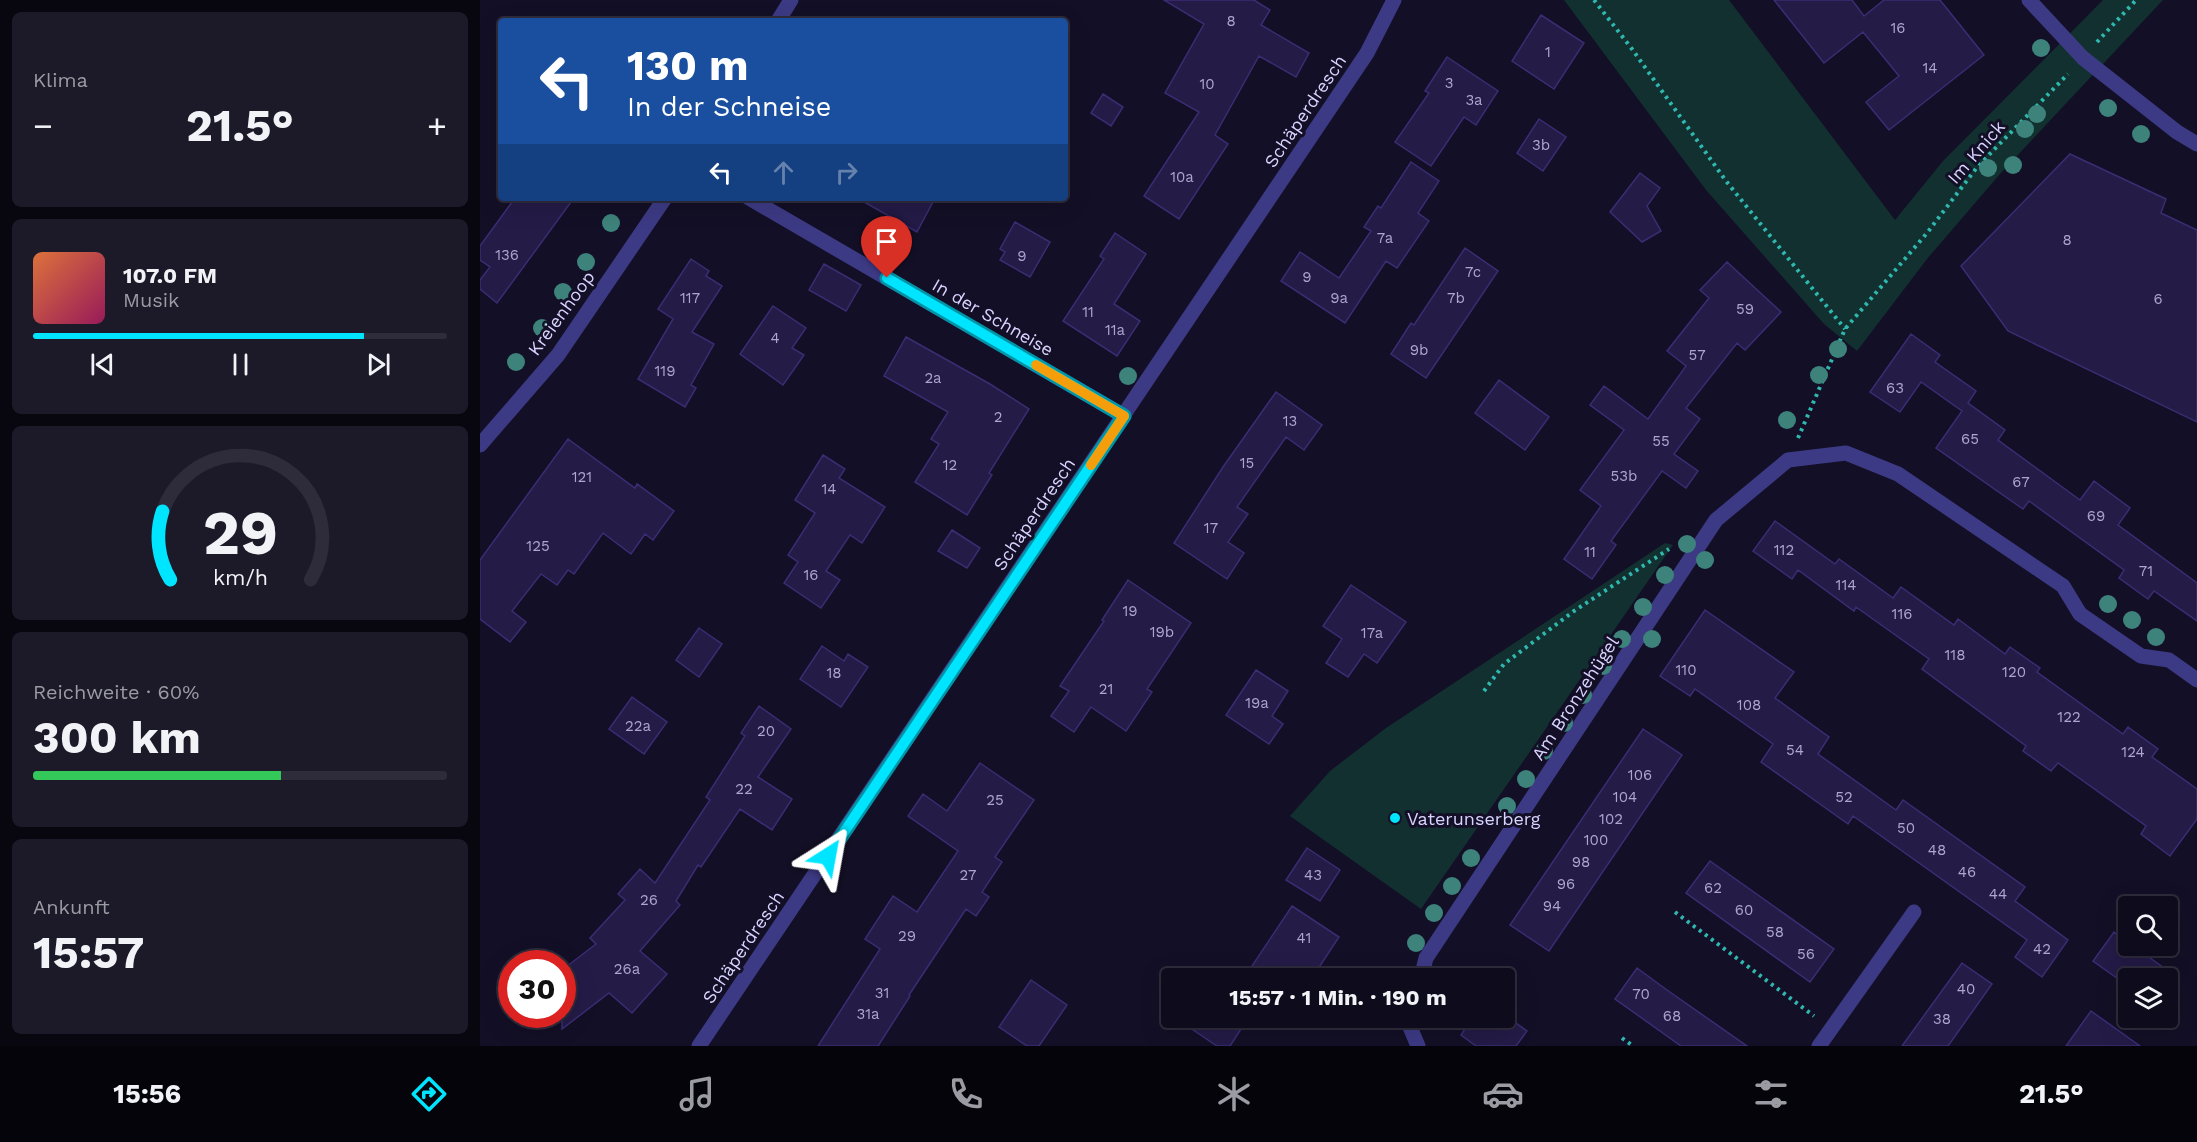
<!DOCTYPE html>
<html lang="de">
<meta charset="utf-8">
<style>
:root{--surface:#0e0b1c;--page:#1c1929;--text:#f1f3f6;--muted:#9b9ba3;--line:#2e2b3b;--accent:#00e5ff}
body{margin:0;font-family:"Work Sans",sans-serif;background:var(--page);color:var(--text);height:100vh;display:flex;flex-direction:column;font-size:22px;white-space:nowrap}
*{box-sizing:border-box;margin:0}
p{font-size:20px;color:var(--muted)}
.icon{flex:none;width:33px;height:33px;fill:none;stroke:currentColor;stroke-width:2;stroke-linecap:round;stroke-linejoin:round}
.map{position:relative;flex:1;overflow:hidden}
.side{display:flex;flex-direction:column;gap:12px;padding:12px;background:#08060f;width:480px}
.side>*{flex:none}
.banner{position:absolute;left:18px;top:18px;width:570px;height:183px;border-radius:6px;box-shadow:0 6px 24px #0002,0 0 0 2px var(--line);background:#1a4fa0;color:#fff;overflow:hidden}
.tools{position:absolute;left:1638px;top:896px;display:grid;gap:12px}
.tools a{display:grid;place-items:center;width:60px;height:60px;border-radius:6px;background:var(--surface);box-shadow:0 6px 24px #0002,0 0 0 2px var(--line);font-size:30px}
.speed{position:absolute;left:18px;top:950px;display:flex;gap:12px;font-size:30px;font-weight:700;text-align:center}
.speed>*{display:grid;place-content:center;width:78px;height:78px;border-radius:50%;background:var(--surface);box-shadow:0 6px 24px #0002,0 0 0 2px var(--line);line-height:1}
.speed .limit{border:9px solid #d22;background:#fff;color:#111}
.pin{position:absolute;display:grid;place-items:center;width:51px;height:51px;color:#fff;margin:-62px -26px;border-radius:50% 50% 50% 0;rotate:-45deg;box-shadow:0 0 6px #0007}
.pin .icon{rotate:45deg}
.me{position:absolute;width:66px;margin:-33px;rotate:34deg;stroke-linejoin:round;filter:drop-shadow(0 0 4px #0008)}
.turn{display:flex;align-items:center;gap:21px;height:126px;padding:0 30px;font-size:27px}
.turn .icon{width:78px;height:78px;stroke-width:2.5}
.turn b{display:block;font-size:42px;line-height:51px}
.lanes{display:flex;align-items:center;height:57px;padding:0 30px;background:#0003;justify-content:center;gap:30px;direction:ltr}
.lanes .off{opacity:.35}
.big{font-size:45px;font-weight:700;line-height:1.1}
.side .tile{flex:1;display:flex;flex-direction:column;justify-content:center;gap:9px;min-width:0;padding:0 21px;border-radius:9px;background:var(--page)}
.side .dial{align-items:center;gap:0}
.dial svg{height:156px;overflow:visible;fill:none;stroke:var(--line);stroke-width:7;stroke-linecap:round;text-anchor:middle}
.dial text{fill:var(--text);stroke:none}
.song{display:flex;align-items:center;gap:18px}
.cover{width:72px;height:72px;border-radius:9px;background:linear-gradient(135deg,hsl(20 70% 55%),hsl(330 70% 35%))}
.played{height:6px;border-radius:3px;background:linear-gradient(90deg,var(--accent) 80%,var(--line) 80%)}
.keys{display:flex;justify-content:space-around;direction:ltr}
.heat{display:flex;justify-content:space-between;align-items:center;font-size:33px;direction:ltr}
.charge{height:9px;border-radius:4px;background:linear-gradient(90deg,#34c759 60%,var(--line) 0)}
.trip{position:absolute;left:681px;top:968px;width:354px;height:60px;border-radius:6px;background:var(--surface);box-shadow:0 6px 24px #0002,0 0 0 2px var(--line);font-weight:700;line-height:60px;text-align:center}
.menu{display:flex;height:96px;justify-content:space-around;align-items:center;background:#06040b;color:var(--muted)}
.menu .icon{width:42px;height:42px}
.menu .active{color:var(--accent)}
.menu b{font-size:27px;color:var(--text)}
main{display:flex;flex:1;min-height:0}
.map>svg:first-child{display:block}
.green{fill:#12302f}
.building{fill:#241b47;stroke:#3b2d73;stroke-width:1.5}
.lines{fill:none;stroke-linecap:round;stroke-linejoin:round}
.path{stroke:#2fb8b0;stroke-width:4;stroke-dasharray:3 4.5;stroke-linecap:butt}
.street{stroke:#3d3a85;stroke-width:15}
.tree{fill:#3d827b}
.route-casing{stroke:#0095a6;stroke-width:15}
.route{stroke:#00e5ff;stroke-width:10}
.slow{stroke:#f59e0b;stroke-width:10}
.poi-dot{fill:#00e5ff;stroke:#130f26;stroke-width:2}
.labels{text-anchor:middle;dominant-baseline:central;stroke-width:6;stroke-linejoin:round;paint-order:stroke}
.number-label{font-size:15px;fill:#aca6d1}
.street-label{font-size:18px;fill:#d9d4ff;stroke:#130f26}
.poi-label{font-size:18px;fill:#d9d4ff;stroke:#130f26;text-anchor:start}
</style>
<main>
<section class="side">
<div class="tile"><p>Klima</p>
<div class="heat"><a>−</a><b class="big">21.5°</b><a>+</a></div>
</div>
<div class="tile">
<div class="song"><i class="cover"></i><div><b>107.0 FM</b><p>Musik</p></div></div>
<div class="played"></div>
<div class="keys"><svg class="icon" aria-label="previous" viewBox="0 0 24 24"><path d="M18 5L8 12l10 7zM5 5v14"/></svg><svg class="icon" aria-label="pause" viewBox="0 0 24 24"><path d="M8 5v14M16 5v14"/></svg><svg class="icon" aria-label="next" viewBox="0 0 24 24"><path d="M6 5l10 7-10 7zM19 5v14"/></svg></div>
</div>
<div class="tile dial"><svg viewBox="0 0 100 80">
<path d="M14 69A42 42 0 1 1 86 69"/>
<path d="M14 69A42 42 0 0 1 10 34" stroke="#00e5ff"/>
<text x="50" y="56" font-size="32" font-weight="700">29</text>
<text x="50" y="72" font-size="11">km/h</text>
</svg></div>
<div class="tile"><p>Reichweite · 60%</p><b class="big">300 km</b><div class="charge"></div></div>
<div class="tile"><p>Ankunft</p><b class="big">15:57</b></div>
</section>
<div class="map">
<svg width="1717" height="1046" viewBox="0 0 1717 1046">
<rect width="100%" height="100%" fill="#130f26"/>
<path class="green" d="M1084,0H1249L1415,220L1463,161L1623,0H1683L1520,174L1447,259L1377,351L1344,324L1226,190Z
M1185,543L1193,545L941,909L810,816L850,771L906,728Z"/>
<path class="building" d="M684,0H774L790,10L781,25L829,53L816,77L779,56L735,135L748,144L699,219L664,196L719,112L685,93L724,24Z
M1294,0H1372L1384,16L1404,0H1460L1504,55L1409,130L1386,102L1419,76L1383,32L1344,63Z
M1061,15L1104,43L1074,89L1032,61Z
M967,57L1018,91L996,125L984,117L951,166L915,142L949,93L945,91Z
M623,94L643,107L631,126L611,113Z
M1059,119L1086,137L1063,171L1037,153Z
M1590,154L1686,199L1681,213L1717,230V422L1528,331L1481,266Z
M931,162L959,181L938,213L949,221L917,268L906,261L865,323L801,281L820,252L859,278L891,231L884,227L898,206L901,208Z
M1160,173L1180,188L1167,206L1181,231L1162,242L1130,212Z
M35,198H94L17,303L0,289V280L10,267L0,260V246Z
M377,198H455L437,232Z
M535,222L570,242L550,277L520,260L525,252L520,249Z
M635,233L666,254L634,304L660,321L637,356L583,321L624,259L620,256Z
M985,248L1018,271L946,378L911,354L931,323L934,325Z
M211,259L229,271L226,276L242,286L212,332L234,344L211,385L216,388L205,407L158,379L193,319L178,309Z
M1247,262L1301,312L1265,350L1257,343L1206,408L1220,419L1194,454L1218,471L1206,488L1182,471L1131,541L1136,545L1112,579L1084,559L1121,506L1100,490L1144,430L1110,405L1124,386L1168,419L1206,366L1187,351L1229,298L1220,290Z
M344,264L381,285L366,311L329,290Z
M293,306L326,328L312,348L324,355L303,385L260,354Z
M1431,334L1460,355L1455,362L1496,391L1488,403L1525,430L1518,440L1600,500L1614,481L1650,508L1638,525L1717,583V621L1674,591L1668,599L1639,578L1644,570L1549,501L1543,509L1456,448L1482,411L1441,382L1420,412L1390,392Z
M426,337L510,384L549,409L509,473L512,475L487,515L435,482L459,444L451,439L468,412L404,376Z
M1019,380L1069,417L1045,450L995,413Z
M796,392L842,425L824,450L806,437L757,507L768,514L748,542L764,553L747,579L694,543L743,467Z
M88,439L155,488L157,484L194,511L173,540L165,534L151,554L123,533L94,574L88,570L77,585L61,574L32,611L46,622L30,642L0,619V560Z
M343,455L365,469L359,478L405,507L382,543L370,535L346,571L360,580L341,608L304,583L318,562L308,555L335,513L315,500Z
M1295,521L1355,564L1359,559L1413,598L1421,587L1474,625L1478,619L1525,654L1530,647L1560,668L1557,672L1643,734L1648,727L1678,749L1672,757L1717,789V819L1690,856L1661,834L1666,826L1578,763L1571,771L1543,751L1546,746L1442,669L1449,659L1376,607L1374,611L1318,570L1312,579L1273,551Z
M472,530L500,548L487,568L458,551Z
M648,580L711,623L667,689L672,692L646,731L611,707L594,732L571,716L589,691L580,686L624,621L622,620Z
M871,585L926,622L897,663L884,654L868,677L846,663L862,639L843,626Z
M1225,610L1314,672L1295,698L1349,737L1338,754L1416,810L1423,800L1545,887L1535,901L1588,940L1562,977L1535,957L1547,940L1373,816L1368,824L1281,762L1293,744L1215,689L1210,696L1180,676Z
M219,628L242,644L219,677L196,660Z
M342,646L364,661L368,654L388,667L361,707L320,679Z
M776,670L808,691L792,716L803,724L789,744L746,715Z
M152,697L187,722L164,754L129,729Z
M279,706L311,729L278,777L312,799L292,830L260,809L221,867L218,865L196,901L200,905L160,951L187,974L152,1013L129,993L82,1029V970L116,944L110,938L145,900L138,894L160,869L175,883L230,800L226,797L265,736L261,733Z
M1163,729L1202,755L1069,951L1030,925Z
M500,763L554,800L515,857L522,862L502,892L509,897L496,916L486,909L429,995L430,996L398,1046H338L400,949L385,939L413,896L437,912L478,851L428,816L443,794L467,811Z
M827,848L860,870L840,901L806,880Z
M1230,861L1354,949L1330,982L1206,893Z
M812,906L859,937L832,978H764Z
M1634,932L1648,943V945H1652L1691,973L1688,978H1648V986L1613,961Z
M1482,963L1512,984L1468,1046H1422Z
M1157,968L1187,990L1267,1046H1201L1135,999Z
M551,980L587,1005L559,1046H547L519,1027Z
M1024,1008L1029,1012L1026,1016L1047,1031L1036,1046H996L981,1035L987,1026L975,1017H1024Z
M1611,1011L1660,1046H1586Z
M694,1017H755L765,1023L750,1046H737Z"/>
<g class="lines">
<path class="path" d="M1114,0L1152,49L1246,181L1365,329
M1617,42L1656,0
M1318,438L1365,329L1447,233L1498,166L1588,74
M1004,691L1024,664L1094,611L1189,549
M1195,912L1334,1016
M1142,1038L1153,1046"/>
<path class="street" d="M1549,0L1603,58L1697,132L1717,144
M298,21L311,0
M269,198L644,416
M0,445L78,355L185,198
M941,978L946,958L1236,520L1308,460L1366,453L1418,474L1583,586L1600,614L1661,656L1689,660L1717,680
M932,1017L930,1027L938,1046
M219,1046L887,53L914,0
M1339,1046L1434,912"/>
</g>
<g class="tree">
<circle cx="1561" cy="48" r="9"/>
<circle cx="1628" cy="108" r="9"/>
<circle cx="1557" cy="114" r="9"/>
<circle cx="1545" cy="129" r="9"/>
<circle cx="1661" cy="134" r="9"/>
<circle cx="1533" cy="165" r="9"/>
<circle cx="1508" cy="168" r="9"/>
<circle cx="131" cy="223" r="9"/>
<circle cx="106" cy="262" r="9"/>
<circle cx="83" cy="292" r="9"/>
<circle cx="62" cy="328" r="9"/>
<circle cx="1358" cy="349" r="9"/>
<circle cx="36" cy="362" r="9"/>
<circle cx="1339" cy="375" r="9"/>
<circle cx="648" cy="376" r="9"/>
<circle cx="1307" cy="420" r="9"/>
<circle cx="1207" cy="544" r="9"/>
<circle cx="1225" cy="560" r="9"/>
<circle cx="1185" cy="575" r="9"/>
<circle cx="1628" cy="604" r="9"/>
<circle cx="1163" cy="607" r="9"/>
<circle cx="1652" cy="620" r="9"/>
<circle cx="1676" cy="637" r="9"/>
<circle cx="1142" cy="639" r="9"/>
<circle cx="1172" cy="639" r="9"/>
<circle cx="1123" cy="666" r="9"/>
<circle cx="1103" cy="695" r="9"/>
<circle cx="1084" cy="723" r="9"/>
<circle cx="1064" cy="751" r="9"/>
<circle cx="1046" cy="779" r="9"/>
<circle cx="1027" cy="806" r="9"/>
<circle cx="991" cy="858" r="9"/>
<circle cx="972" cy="886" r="9"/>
<circle cx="954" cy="913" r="9"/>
<circle cx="936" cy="943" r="9"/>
</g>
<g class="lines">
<g class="route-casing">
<path id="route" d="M348,856L644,416L407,278"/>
</g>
<use href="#route" class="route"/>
<path class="slow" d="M556,365L644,416L611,465"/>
</g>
<circle class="poi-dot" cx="915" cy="818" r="6"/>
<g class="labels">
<g class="number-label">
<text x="751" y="21">8</text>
<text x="1418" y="28">16</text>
<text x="1068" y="52">1</text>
<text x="1450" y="68">14</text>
<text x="969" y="83">3</text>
<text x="727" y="84">10</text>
<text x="994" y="100">3a</text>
<text x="1061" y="145">3b</text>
<text x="702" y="177">10a</text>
<text x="905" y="238">7a</text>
<text x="1587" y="240">8</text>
<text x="27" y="255">136</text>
<text x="542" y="256">9</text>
<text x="993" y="272">7c</text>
<text x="827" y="277">9</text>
<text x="210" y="298">117</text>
<text x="859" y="298">9a</text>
<text x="976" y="298">7b</text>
<text x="1678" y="299">6</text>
<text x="1265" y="309">59</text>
<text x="608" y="312">11</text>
<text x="635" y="330">11a</text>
<text x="295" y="338">4</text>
<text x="939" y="350">9b</text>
<text x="1217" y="355">57</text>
<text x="185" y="371">119</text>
<text x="453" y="378">2a</text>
<text x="1415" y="388">63</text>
<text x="518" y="417">2</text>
<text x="810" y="421">13</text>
<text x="1490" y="439">65</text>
<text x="1181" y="441">55</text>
<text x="767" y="463">15</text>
<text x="470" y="465">12</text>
<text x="1144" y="476">53b</text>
<text x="102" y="477">121</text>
<text x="1541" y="482">67</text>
<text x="349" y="489">14</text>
<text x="1616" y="516">69</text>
<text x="731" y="528">17</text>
<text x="58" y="546">125</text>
<text x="1304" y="550">112</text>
<text x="1110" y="552">11</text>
<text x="1666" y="571">71</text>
<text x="331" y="575">16</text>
<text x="1366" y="585">114</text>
<text x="650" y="611">19</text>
<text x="1422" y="614">116</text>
<text x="682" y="632">19b</text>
<text x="892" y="633">17a</text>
<text x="1475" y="655">118</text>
<text x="1206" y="670">110</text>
<text x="1534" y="672">120</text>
<text x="354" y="673">18</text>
<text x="626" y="689">21</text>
<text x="777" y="703">19a</text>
<text x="1269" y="705">108</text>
<text x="1589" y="717">122</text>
<text x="158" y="726">22a</text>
<text x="286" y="731">20</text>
<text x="1315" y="750">54</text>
<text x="1653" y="752">124</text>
<text x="1160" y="775">106</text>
<text x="264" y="789">22</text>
<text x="1145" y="797">104</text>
<text x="1364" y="797">52</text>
<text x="515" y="800">25</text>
<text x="1131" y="819">102</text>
<text x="1426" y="828">50</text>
<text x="1116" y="840">100</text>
<text x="1457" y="850">48</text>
<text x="1101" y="862">98</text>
<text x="1487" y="872">46</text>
<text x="488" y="875">27</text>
<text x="833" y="875">43</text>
<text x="1086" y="884">96</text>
<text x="1233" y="888">62</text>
<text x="1518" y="894">44</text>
<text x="169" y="900">26</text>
<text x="1072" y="906">94</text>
<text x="1264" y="910">60</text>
<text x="1295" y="932">58</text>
<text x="427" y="936">29</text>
<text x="824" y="938">41</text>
<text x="1562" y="949">42</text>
<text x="1326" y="954">56</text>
<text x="147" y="969">26a</text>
<text x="1486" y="989">40</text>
<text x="402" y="993">31</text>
<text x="1161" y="994">70</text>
<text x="388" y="1014">31a</text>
<text x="1192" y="1016">68</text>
<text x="1462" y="1019">38</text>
</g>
<g class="street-label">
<text transform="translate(825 111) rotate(-56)">Schäperdresch</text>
<text transform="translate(1496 152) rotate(-49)">Im Knick</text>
<text transform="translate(81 313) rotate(-54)">Kreienhoop</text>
<text transform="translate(513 317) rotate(30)">In der Schneise</text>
<text transform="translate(554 514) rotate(-56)">Schäperdresch</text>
<text transform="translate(1095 698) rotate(-57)">Am Bronzehügel</text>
<text transform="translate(263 947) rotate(-56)">Schäperdresch</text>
</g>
<g class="poi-label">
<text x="927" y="818">Vaterunserberg</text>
</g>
</g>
</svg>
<div class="tools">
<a><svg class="icon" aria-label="search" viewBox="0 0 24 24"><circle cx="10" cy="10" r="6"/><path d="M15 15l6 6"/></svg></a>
<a><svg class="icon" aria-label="layers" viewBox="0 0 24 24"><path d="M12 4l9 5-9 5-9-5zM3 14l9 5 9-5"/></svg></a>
</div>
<div class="speed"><div class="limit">30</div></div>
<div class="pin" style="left:407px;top:278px;background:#d93025"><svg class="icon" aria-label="arrive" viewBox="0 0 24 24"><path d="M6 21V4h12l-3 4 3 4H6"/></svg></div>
<svg class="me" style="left:348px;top:856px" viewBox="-20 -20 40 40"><path d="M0-17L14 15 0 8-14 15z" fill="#00e5ff" stroke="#fff" stroke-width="4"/></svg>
<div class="trip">15:57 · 1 Min. · 190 m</div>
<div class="banner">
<div class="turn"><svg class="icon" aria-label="left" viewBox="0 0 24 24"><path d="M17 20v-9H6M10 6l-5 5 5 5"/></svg><div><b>130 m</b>In der Schneise</div></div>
<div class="lanes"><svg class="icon" aria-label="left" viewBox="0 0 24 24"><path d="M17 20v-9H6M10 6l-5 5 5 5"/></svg><svg class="icon off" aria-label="ahead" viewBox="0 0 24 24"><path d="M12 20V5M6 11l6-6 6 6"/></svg><svg class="icon off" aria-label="right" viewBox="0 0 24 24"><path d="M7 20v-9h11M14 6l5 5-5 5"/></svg></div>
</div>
</div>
</main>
<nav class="menu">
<b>15:56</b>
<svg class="icon active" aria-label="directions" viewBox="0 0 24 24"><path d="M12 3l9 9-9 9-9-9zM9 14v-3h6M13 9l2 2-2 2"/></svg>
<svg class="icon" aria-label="music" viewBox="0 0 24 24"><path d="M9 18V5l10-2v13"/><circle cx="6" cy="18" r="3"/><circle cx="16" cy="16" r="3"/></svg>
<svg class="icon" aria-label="phone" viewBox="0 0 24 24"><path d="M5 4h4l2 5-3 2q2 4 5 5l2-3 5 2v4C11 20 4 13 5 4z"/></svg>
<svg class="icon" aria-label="climate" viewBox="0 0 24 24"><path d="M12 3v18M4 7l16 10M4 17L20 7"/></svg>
<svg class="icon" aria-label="car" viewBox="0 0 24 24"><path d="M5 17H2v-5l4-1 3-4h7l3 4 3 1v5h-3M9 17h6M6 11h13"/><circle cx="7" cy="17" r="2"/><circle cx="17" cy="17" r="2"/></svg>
<svg class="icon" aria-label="filters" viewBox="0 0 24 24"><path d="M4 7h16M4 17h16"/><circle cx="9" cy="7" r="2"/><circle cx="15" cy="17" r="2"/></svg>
<b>21.5°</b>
</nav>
